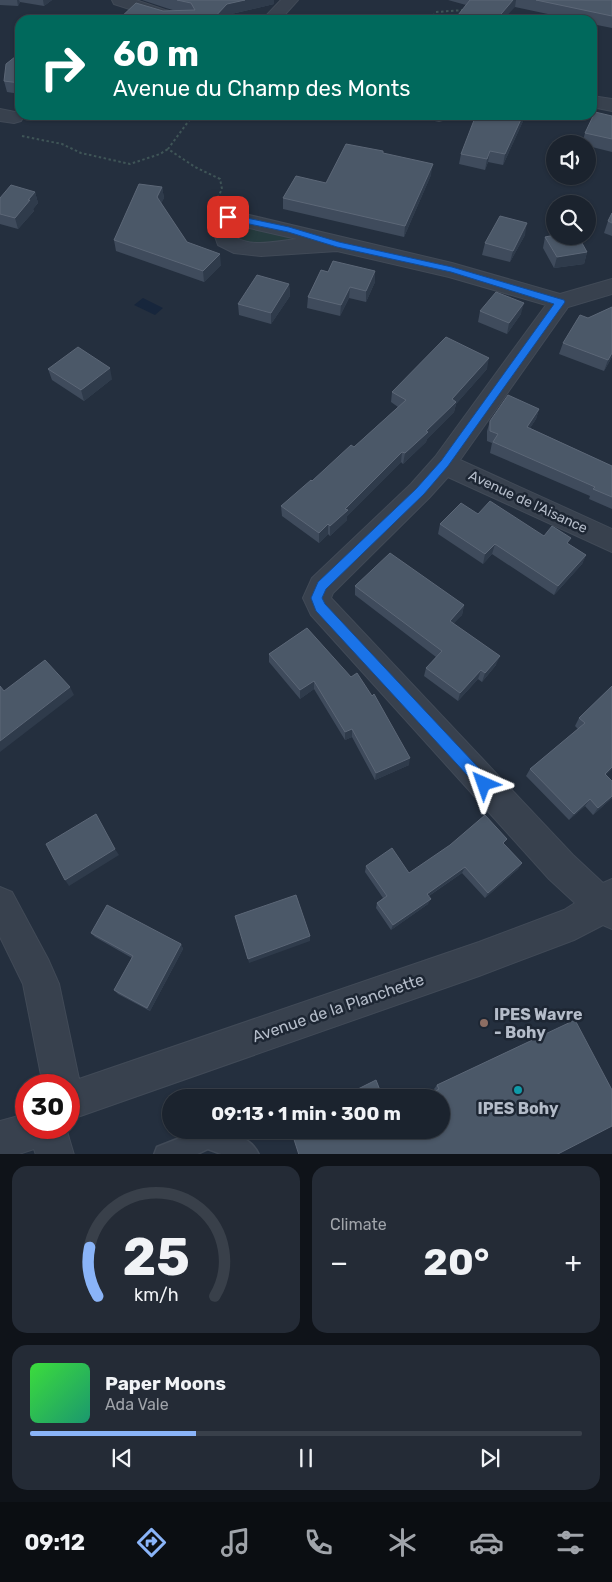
<!DOCTYPE html>
<meta charset="utf-8">
<style>
:root{--surface:#1b232e;--page:#242b36;--text:#f1f3f6;--muted:#a0a4aa;--line:#39404a;--accent:#8ab4f8}
body{margin:0;font-family:Rubik,sans-serif;background:var(--page);color:var(--text);height:100vh;display:flex;flex-direction:column;font-size:19px;white-space:nowrap}
*{box-sizing:border-box;margin:0}
p{font-size:16px;color:var(--muted)}
.icon{flex:none;width:28px;height:28px;fill:none;stroke:currentColor;stroke-width:2;stroke-linecap:round;stroke-linejoin:round}
.map{position:relative;height:1154px;overflow:hidden}
.drawer{display:flex;flex-direction:column;gap:12px;padding:12px;background:#0f1319;flex:1}
.drawer>*{flex:none}
.hud{position:absolute;left:15px;top:15px;width:582px;height:105px;border-radius:15px;box-shadow:0 1px 4px #0004,0 0 0 1px var(--line);background:#00695c;color:#fff;overflow:hidden}
.buttons{position:absolute;left:546px;top:135px;display:grid;gap:10px}
.buttons a{display:grid;place-items:center;width:50px;height:50px;border-radius:50%;background:var(--surface);box-shadow:0 1px 4px #0004,0 0 0 1px var(--line);font-size:25px}
.speed{position:absolute;left:15px;top:1074px;display:flex;gap:10px;font-size:25px;font-weight:700;text-align:center}
.speed>*{display:grid;place-content:center;width:65px;height:65px;border-radius:50%;background:var(--surface);box-shadow:0 1px 4px #0004,0 0 0 1px var(--line);line-height:1}
.speed .limit{border:8px solid #d22;background:#fff;color:#111}
.pin{position:absolute;display:grid;place-items:center;width:42px;height:42px;color:#fff;margin:-21px;border-radius:10px;box-shadow:0 2px 8px #0006}
.me{position:absolute;width:55px;margin:-28px;rotate:317deg;stroke-linejoin:round;filter:drop-shadow(0 0 4px #0008)}
.turn{display:flex;align-items:center;gap:18px;height:105px;padding:0 15px;font-size:22px}
.turn .icon{width:65px;height:65px;stroke-width:2.5}
.turn b{display:block;font-size:35px;line-height:42px}
.big{font-size:38px;font-weight:700;line-height:1.1}
.drawer .tile{flex:1;display:flex;flex-direction:column;justify-content:center;gap:8px;min-width:0;padding:0 18px;border-radius:15px;background:var(--page)}
.drawer .dial{align-items:center;gap:0}
.dial svg{height:130px;overflow:visible;fill:none;stroke:var(--line);stroke-width:7;stroke-linecap:round;text-anchor:middle}
.dial text{fill:var(--text);stroke:none}
.song{display:flex;align-items:center;gap:15px}
.cover{width:60px;height:60px;border-radius:8px;background:linear-gradient(135deg,hsl(120 70% 55%),hsl(160 70% 35%))}
.played{height:5px;border-radius:2px;background:linear-gradient(90deg,var(--accent) 30%,var(--line) 30%)}
.keys{display:flex;justify-content:space-around;direction:ltr}
.heat{display:flex;justify-content:space-between;align-items:center;font-size:28px;direction:ltr}
.drawer .tiles{flex:1;display:grid;gap:12px;grid-template-columns:1fr 1fr}
.tile:last-child{grid-column:span 2}
.trip{position:absolute;left:162px;top:1089px;width:288px;height:50px;border-radius:25px;background:var(--surface);box-shadow:0 1px 4px #0004,0 0 0 1px var(--line);font-weight:700;line-height:50px;text-align:center}
.dock{display:flex;height:80px;justify-content:space-around;align-items:center;background:#0b0e12;color:var(--muted)}
.dock .icon{width:35px;height:35px}
.dock .active{color:var(--accent)}
.dock b{font-size:22px;color:var(--text)}
.map>svg:first-child{display:block}
.green{fill:#263c3f}
.water{fill:#17263c}
.lines{fill:none;stroke-linecap:round;stroke-linejoin:round}
.service-casing{stroke:#414a57;stroke-width:3}
.minor-casing{stroke:#414a57;stroke-width:2}
.path{stroke:#3f5557;stroke-width:2;stroke-dasharray:2.5 2.5;stroke-linecap:butt}
.service{fill:#38414e;fill-rule:evenodd}
.minor{fill:#38414e;fill-rule:evenodd}
.wall{fill:#3f4b5c}
.shaded-wall{fill:#2f3b4b}
.building{fill:#4b5868;stroke:#5c6777}
.route{fill:#1a73e8;stroke:#114b97}
.education-dot{fill:#8d6e63;stroke:#1d2633;stroke-width:2}
.culture-dot{fill:#0f9aa8;stroke:#1d2633;stroke-width:2}
.labels{text-anchor:middle;dominant-baseline:central;stroke-width:5;stroke-linejoin:round;paint-order:stroke}
.street-label{font-size:14px;fill:#b4bcc9;stroke:#1d2633}
.near-street-label{font-size:16px;fill:#b4bcc9;stroke:#1d2633}
.near-poi-label{font-size:16px;font-weight:bold;fill:#b4bcc9;stroke:#1d2633;text-anchor:start}
</style>
<div class="map">
<svg width="612" height="1155" viewBox="0 0 612 1155">
<rect width="100%" height="100%" fill="#242f3e"/>
<path class="green" d="M251,228L303,238C287,241 248,254 238,237L243,230Z"/>
<path class="water" d="M143,298L163,308L155,315L134,305Z"/>
<g class="lines">
<g class="service-casing">
<path id="service" d="M200,1130C220,1130 250,1133 259,1155H224L208,1149L195,1155H154L157,1147Z"/>
</g>
<g class="minor-casing">
<path id="minor" d="M112,0H136L165,10L192,16L195,20H164L114,4Z
M281,0H298L280,20H262Z
M592,96L612,99V111L592,107Z
M0,109L20,113L23,117L21,121L14,123L0,121Z
M429,115H448L446,119L439,121L431,119Z
M228,210L452,263L560,294L612,279V294L568,307L460,460L612,529V552L448,477L429,498L333,593L331,598L573,855L603,883L612,879V929L603,925L574,940L479,976L69,1120V1085H43L23,984L0,937V887L12,892L48,959L59,984L79,1079L479,942L564,910L575,903L549,879L311,615L303,598L312,578L411,484L435,457L546,305L449,277L337,251L261,256L234,253L218,245L213,231L221,212ZM236,225L297,239C278,241 252,248 235,237L234,231Z
M26,1114V1128H66L74,1155H36L34,1149L16,1155H0V1121Z"/>
</g>
<path class="path" d="M430,20L436,12L464,10
M193,115L168,149L195,167L220,179L222,189L217,199
M22,136L62,144L81,153L130,164L160,154L168,149"/>
<use href="#service" class="service"/>
<use href="#minor" class="minor"/>
</g>
<path class="wall" d="M0,0H52L44,6L20,2L18,6L0,5Z
M142,0H274V4L227,15L163,11H176L166,8Z
M448,0H612V28L592,24V20H576L515,7L466,5Z
M20,53V94L7,92L4,81Z
M155,115H168L165,118Z
M612,116V152L588,146V144H582L585,133Z
M524,119L503,165L488,162L485,170L459,164L461,154Z
M431,175L404,237L283,209V198L326,183Z
M162,187L164,198L161,203L187,242L221,265L204,282L116,251L114,240Z
M35,192L38,203L33,209L34,211L18,229L0,224V198Z
M612,213V236L604,233L608,221Z
M525,235L510,262L482,255L485,243Z
M545,237L587,252L584,264L554,268L543,248Z
M321,270L375,282L366,302L349,298L340,316L307,308L308,297Z
M289,284L290,296L271,324L239,315L238,304Z
M612,307V357L604,371L559,354L563,343L588,318Z
M480,311L521,314L507,334L478,322Z
M48,369L112,379L84,401L52,380Z
M487,369L456,404L454,412L427,439L426,442L403,464L401,462L347,516V520L330,536L328,534L319,543L282,516L281,506L354,447L398,407L391,402L392,392Z
M539,409L536,419L530,428L612,466V509L589,499L590,496L490,453L492,443L487,441V431L490,421Z
M478,514L569,544L586,555L582,564L554,595L492,554L483,564L438,534L440,524Z
M355,586L464,605L462,615L453,623L496,665L482,682L478,679L458,701L424,676L426,668L436,657L355,595Z
M307,628L409,765L375,780L352,737L345,740L314,689L300,699L269,662V654Z
M612,686L606,775L612,798L593,815L585,806L569,820L526,776L530,769L578,729L575,726L579,718Z
M504,844L522,863L518,869L485,898L462,873L429,896L428,904L391,930L376,908L377,903L383,898L365,872L366,866L409,873Z
M91,933L181,944L183,949L150,1011L118,994L114,990L132,958L95,937Z
M437,1085L556,1155L441,1130L435,1091L434,1089Z"/>
<path class="shaded-wall" d="M17,0H19L20,2L18,6Z
M43,0H52L44,6Z
M245,0H274V4L227,15L223,20H212L227,4Z
M513,0H516L515,7L503,20H496Z
M523,115H525L524,119L503,165L505,154Z
M490,151L488,162L485,170L487,159Z
M433,164L431,175L404,237L405,226Z
M162,187L164,198L159,209L157,197Z
M35,192L38,203L33,209L34,211L18,229L15,218Z
M527,223L525,235L510,262L513,251Z
M587,252L584,264L554,268L557,257Z
M220,254L221,265L204,282L203,271Z
M375,271V282L366,302V291Z
M289,284L290,296L271,324V313Z
M350,287L349,298L340,316L341,305Z
M524,303L521,314L507,334L509,323Z
M612,353V357L604,371L608,360Z
M489,358L487,369L456,404L454,412L427,439L426,442L403,464L405,453L426,431L452,399Z
M110,368L112,379L84,401L81,390Z
M539,409L536,419L524,437L527,427Z
M402,452L401,462L347,516V520L330,536V526L345,509Z
M328,524V534L319,543V533Z
M495,544L492,554L483,564L485,554Z
M586,555L582,564L554,595L558,586Z
M464,605L462,615L448,630L450,621Z
M500,656L496,665L482,682L485,673Z
M481,670L478,679L458,701L460,693Z
M314,681V689L300,699V690Z
M70,687L74,695L0,752V741Z
M352,729V737L345,740V732Z
M410,758L409,765L375,780L376,773Z
M612,767V769L600,781L605,774Z
M612,796V798L593,815L598,808Z
M590,799L585,806L569,820L574,814Z
M115,849L119,855L69,886L65,880Z
M522,863L518,869L485,898L488,893Z
M465,867L462,873L424,899L427,894Z
M431,899L428,904L391,930L393,925Z
M310,936V941L249,963L248,959Z
M181,944L183,949L150,1011L147,1008Z"/>
<path class="building" d="M177,0H245L227,4L212,20H118L136,3L163,11L195,10L191,3Z
M470,0H513L496,20H454Z
M536,0H612V16Z
M20,53V83L4,81L6,64Z
M595,112L612,116V139L585,133Z
M476,115H523L505,154L490,151L487,159L461,154Z
M346,144L383,151V153L433,164L405,226L283,198L296,176L326,183Z
M139,184L162,187L157,197L187,242L220,254L203,271L114,240Z
M11,185L35,192L28,200H30L15,218L0,214V198Z
M612,213V223L608,221Z
M500,216L527,223L513,251L485,243Z
M555,235V236H578L587,252L557,257L545,237Z
M333,261L375,271L366,291L350,287L341,305L308,297L321,270L328,272Z
M257,275L289,284L271,313L238,304Z
M496,292L524,303L509,323L480,311Z
M612,307V353L608,360L563,343L580,315L588,318Z
M446,337L489,358L452,399L456,402L426,431L428,432L405,453L402,452L345,509L348,510L330,526L328,524L319,533L281,506L311,480L312,481L351,445L354,447L406,400L392,392Z
M78,347L110,368L81,390L48,369Z
M508,395L539,409L527,427L612,466V497L593,489L595,487L493,442L498,434L490,431V421Z
M490,501L544,536L552,526L571,538L567,543L586,555L558,586L495,544L485,554L440,524L461,503L478,514Z
M390,553L464,605L450,621L500,656L485,673L481,670L460,693L426,668L442,651L355,586Z
M307,628L351,677L357,673L372,696L374,694L410,758L376,773L352,729L345,732L314,681L300,690L269,654Z
M45,660L70,687L0,741V686L4,691Z
M612,686V767L605,774L612,781V796L598,808L590,799L574,814L530,769L585,723L579,718Z
M96,814L115,849L65,880L46,844Z
M485,815L507,839L503,843L522,863L488,893L465,867L427,894L431,899L393,925L377,903L387,896L366,866L392,848L409,873L450,845Z
M296,895L310,936L248,959L235,916Z
M107,905L181,944L147,1008L114,990L133,956L91,933Z
M575,1020L612,1090V1126L556,1155H299L291,1130H441V1098H423L439,1089L437,1085Z
M376,1080L383,1098H340Z"/>
<path class="route" d="M228,214L289,227L339,242L452,267L564,300L565,302L448,466L424,494L326,589L322,598L325,604L489,779L490,784L489,788L484,790L479,788L316,611L311,598L318,582L416,489L441,461L554,304L451,272L337,247L288,232L225,219L223,217Z"/>
<circle class="education-dot" cx="484" cy="1023" r="5"/>
<circle class="culture-dot" cx="518" cy="1090" r="5"/>
<g class="labels">
<g class="street-label">
<text transform="translate(528 502) rotate(25)">Avenue de l'Aisance</text>
</g>
<g class="near-street-label">
<text transform="translate(338 1008) rotate(-19)">Avenue de la Planchette</text>
</g>
<g class="near-poi-label">
<text x="494" y="1014">IPES Wavre<tspan x="494" dy="18">- Bohy</tspan></text>
<text x="518" y="1108" text-anchor="middle">IPES Bohy</text>
</g>
</g>
</svg>
<div class="buttons">
<a><svg class="icon" aria-label="sound" viewBox="0 0 24 24"><path d="M4 9h4l5-4v14l-5-4H4zM17 9q2 3 0 6"/></svg></a>
<a><svg class="icon" aria-label="search" viewBox="0 0 24 24"><circle cx="10" cy="10" r="6"/><path d="M15 15l6 6"/></svg></a>
</div>
<div class="speed"><div class="limit">30</div></div>
<div class="pin" style="left:228px;top:217px;background:#d93025"><svg class="icon" aria-label="arrive" viewBox="0 0 24 24"><path d="M6 21V4h12l-3 4 3 4H6"/></svg></div>
<svg class="me" style="left:484px;top:784px" viewBox="-20 -20 40 40"><path d="M0-17L14 15 0 8-14 15z" fill="#1a73e8" stroke="#fff" stroke-width="4"/></svg>
<div class="trip">09:13 · 1 min · 300 m</div>
<div class="hud">
<div class="turn"><svg class="icon" aria-label="right" viewBox="0 0 24 24"><path d="M7 20v-9h11M14 6l5 5-5 5"/></svg><div><b>60 m</b>Avenue du Champ des Monts</div></div>
</div>
</div>
<section class="drawer">
<div class="tiles">
<div class="tile dial"><svg viewBox="0 0 100 80">
<path d="M14 69A42 42 0 1 1 86 69"/>
<path d="M14 69A42 42 0 0 1 9 39" stroke="#8ab4f8"/>
<text x="50" y="56" font-size="32" font-weight="700">25</text>
<text x="50" y="72" font-size="11">km/h</text>
</svg></div>
<div class="tile"><p>Climate</p>
<div class="heat"><a>−</a><b class="big">20°</b><a>+</a></div>
</div>
<div class="tile">
<div class="song"><i class="cover"></i><div><b>Paper Moons</b><p>Ada Vale</p></div></div>
<div class="played"></div>
<div class="keys"><svg class="icon" aria-label="previous" viewBox="0 0 24 24"><path d="M18 5L8 12l10 7zM5 5v14"/></svg><svg class="icon" aria-label="pause" viewBox="0 0 24 24"><path d="M8 5v14M16 5v14"/></svg><svg class="icon" aria-label="next" viewBox="0 0 24 24"><path d="M6 5l10 7-10 7zM19 5v14"/></svg></div>
</div>
</div>
</section>
<nav class="dock">
<b>09:12</b>
<svg class="icon active" aria-label="directions" viewBox="0 0 24 24"><path d="M12 3l9 9-9 9-9-9zM9 14v-3h6M13 9l2 2-2 2"/></svg>
<svg class="icon" aria-label="music" viewBox="0 0 24 24"><path d="M9 18V5l10-2v13"/><circle cx="6" cy="18" r="3"/><circle cx="16" cy="16" r="3"/></svg>
<svg class="icon" aria-label="phone" viewBox="0 0 24 24"><path d="M5 4h4l2 5-3 2q2 4 5 5l2-3 5 2v4C11 20 4 13 5 4z"/></svg>
<svg class="icon" aria-label="climate" viewBox="0 0 24 24"><path d="M12 3v18M4 7l16 10M4 17L20 7"/></svg>
<svg class="icon" aria-label="car" viewBox="0 0 24 24"><path d="M5 17H2v-5l4-1 3-4h7l3 4 3 1v5h-3M9 17h6M6 11h13"/><circle cx="7" cy="17" r="2"/><circle cx="17" cy="17" r="2"/></svg>
<svg class="icon" aria-label="filters" viewBox="0 0 24 24"><path d="M4 7h16M4 17h16"/><circle cx="9" cy="7" r="2"/><circle cx="15" cy="17" r="2"/></svg>
</nav>
